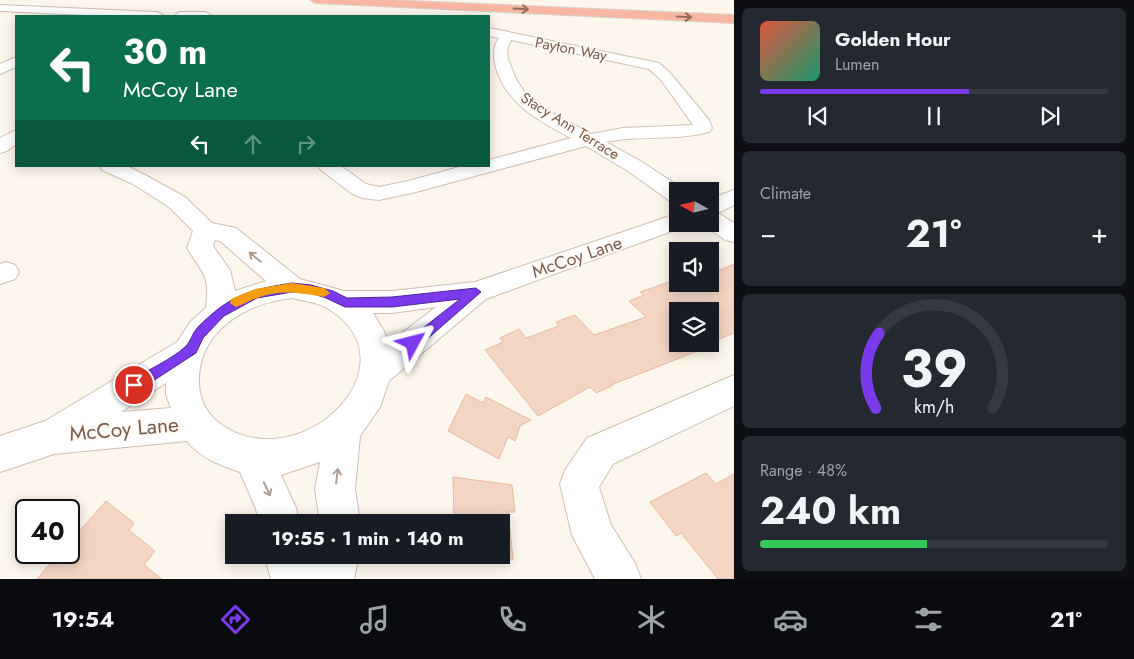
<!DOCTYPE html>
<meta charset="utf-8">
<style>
:root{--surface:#171b24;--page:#242831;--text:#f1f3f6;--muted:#9ea1a6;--line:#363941;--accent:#7c3aed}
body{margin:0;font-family:Jost,sans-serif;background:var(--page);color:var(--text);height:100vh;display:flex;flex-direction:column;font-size:19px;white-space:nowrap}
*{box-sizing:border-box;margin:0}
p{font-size:16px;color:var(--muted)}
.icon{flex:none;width:28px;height:28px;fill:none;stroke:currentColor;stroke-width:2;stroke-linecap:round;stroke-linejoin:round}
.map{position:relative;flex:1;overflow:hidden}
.details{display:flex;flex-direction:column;gap:8px;padding:8px;background:#0d0f14;width:400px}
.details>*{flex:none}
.banner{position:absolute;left:15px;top:15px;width:475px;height:152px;border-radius:0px;box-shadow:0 2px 12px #0003;background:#0b6e4f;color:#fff;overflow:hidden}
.needle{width:32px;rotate:278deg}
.controls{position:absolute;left:669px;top:182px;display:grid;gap:10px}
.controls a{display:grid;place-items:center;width:50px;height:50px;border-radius:0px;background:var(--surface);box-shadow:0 2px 12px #0003;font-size:25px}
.speed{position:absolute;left:15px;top:499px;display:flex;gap:10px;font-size:25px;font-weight:700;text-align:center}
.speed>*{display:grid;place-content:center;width:65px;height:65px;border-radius:50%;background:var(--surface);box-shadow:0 2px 12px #0003;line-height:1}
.speed .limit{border:2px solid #111;border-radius:8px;background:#fff;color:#111}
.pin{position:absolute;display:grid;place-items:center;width:42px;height:42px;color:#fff;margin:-21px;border:2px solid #fff;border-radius:50%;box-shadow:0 1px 5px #0007}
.me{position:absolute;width:55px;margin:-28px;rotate:52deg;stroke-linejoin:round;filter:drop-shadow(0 0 4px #0008)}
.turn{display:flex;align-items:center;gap:18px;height:105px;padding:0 25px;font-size:22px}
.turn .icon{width:65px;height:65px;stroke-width:2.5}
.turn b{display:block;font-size:35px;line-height:42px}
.lanes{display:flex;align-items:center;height:48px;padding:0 25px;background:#0003;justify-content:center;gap:25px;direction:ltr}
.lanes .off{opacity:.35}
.big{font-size:38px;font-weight:700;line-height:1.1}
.details .widget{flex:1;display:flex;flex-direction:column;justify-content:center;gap:8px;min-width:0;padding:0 18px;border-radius:8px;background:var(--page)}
.details .dial{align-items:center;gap:0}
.dial svg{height:130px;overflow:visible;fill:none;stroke:var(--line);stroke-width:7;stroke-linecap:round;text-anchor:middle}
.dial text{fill:var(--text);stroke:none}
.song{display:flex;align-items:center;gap:15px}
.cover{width:60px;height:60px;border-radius:8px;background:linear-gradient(135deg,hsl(10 70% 55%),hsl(160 70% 35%))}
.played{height:5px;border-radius:2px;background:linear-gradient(90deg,var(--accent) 60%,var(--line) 60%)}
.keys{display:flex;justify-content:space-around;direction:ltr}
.heat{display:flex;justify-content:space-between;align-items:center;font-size:28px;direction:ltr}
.charge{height:8px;border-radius:4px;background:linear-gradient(90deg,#34c759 48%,var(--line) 0)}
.trip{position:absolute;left:225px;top:514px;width:285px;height:50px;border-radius:0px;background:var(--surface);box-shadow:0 2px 12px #0003;font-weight:700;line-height:50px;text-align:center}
.dock{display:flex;height:80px;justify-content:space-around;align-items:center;background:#090b0e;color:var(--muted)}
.dock .icon{width:35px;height:35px}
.dock .current{color:var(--accent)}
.dock b{font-size:22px;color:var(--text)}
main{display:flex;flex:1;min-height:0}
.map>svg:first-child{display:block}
.building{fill:#f3d5c3;stroke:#e6bba3}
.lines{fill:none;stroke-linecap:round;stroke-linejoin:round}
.minor-casing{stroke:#d1beb0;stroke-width:2}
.highway-casing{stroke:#dad1cd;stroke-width:2}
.minor{fill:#fff;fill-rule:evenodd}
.highway{fill:#f7b7a3;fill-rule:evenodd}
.oneway{stroke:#936e5e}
.oneway2{stroke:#af9d94}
.route{fill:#7c3aed;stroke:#51269a}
.slow{fill:#f59e0b}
.labels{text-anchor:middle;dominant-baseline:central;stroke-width:4;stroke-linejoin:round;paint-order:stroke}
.far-street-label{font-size:15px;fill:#7a5c4d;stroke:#fffaf3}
.street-label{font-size:18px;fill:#7a5c4d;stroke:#fffaf3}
.near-street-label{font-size:21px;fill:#7a5c4d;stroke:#fffaf3}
</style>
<main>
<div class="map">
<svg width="734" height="579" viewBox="0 0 734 579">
<rect width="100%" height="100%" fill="#fdf6ec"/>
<path class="building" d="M734,264V333L710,343V311H678V344H707H706L708,347L611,385L612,386L596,393L590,387L538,416L485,350L503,342L500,338L519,329L526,338L559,326L556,322L575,315L594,335L646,317L629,301L644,295L640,292L678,279V288L686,284H710V274Z
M466,394L483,403L486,397L531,420L520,426L515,441L508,437L499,459L448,431Z
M706,473L716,484L734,474V579H718L681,533L676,536L650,502Z
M453,477L512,485L515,512H508L513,559L486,555H501V522H454Z
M106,501L134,523L129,530L155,551L144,565L162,579H37L60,552H69V543Z"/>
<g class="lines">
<g class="minor-casing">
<path id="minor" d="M0,5L157,12L163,15L107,16L0,11Z
M180,12H206L212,16H174Z
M489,28L659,63L671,74L709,120L712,128L709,132C675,141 640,135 606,142L642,162L686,191H678V203L670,201L628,171L586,146L416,192L379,200L362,198L351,193L321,170L318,166H341L366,184L379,187L408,181L463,166H489V160L571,138C539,121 504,103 495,64C493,55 493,46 499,38L489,36ZM511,40L649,69L661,80L693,125L623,128L591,134L554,114L525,93L516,79L508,59L507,50Z
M16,57V67L0,74V64Z
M16,130V144L7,151L0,153V138Z
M99,166H127L147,176L185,197L212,223L236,228L300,279L344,291H392L475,282L670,216L678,214V224H688L686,226L486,299L389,381L380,407L360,436L355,489L360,522H320L315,489L320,462L281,475L296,508L299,522H259L256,509L240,472C220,465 200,458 187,441L54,454L0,472V436L45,421L177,342L191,321L206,308C210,274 203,274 187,248L193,231L169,207L133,184L102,170ZM215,240L220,241L266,281L235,291L230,270L213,246ZM292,298C302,301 316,302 325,307C420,360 304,480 222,425C207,415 200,401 199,384C197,331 246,303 292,298ZM436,307L389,343L384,331L373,313H392ZM166,383V395L171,408L121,412Z
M734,190V205L718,213L734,223V242L725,240L702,224H710V199Z
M6,262L15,265L19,272L15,279L0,284V264Z
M734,375V406L613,464L599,487L611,525L635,563L641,579H595L572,535L560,484L565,470L587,438Z
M264,555H307L314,564L317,555H359L354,579H271Z"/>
</g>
<g class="highway-casing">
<path id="highway" d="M310,0H388L734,15V23L315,3Z"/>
</g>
<use href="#minor" class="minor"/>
<use href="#highway" class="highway"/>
</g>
<defs><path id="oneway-shaft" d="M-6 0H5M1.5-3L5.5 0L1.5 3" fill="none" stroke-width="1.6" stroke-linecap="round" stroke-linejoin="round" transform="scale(1.25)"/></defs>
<g class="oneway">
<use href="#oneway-shaft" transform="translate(521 9) rotate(3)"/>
<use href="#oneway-shaft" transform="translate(684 17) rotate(3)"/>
</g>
<g class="oneway2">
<use href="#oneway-shaft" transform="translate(255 257) rotate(-141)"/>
<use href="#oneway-shaft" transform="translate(337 476) rotate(-83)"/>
<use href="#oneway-shaft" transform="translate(267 489) rotate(65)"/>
</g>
<path class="route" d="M292,283L311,285L333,291L347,298L392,297L476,288L481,292L418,347L413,348L409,347L407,343L409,339L460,299L392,307H345L326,298L311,293L292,292L257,298L224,316L203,338L196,353L139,390L134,391L130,390L128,385L130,381C146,371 172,359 185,347C191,342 192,333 198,327C230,295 248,290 292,283Z"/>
<path class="slow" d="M292,283L324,288L330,293L324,297C301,293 280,289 257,298C250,300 243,305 236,307L230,303L231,299L255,289Z"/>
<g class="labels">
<g class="far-street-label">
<text transform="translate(571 49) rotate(11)">Payton Way</text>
<text transform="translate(570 126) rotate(32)">Stacy Ann Terrace</text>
</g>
<g class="street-label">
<text transform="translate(577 257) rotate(-19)">McCoy Lane</text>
</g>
<g class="near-street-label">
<text transform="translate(124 429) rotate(-5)">McCoy Lane</text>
</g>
</g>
</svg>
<div class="controls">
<a><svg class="needle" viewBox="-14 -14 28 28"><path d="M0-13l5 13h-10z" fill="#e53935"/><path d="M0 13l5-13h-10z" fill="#9ea1a6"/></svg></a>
<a><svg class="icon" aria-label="sound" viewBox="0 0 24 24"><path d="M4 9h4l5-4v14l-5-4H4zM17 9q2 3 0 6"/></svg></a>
<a><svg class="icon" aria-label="layers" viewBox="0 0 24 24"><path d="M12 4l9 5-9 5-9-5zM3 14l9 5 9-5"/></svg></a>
</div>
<div class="speed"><div class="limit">40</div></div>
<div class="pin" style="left:134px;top:385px;background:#d93025"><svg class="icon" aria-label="arrive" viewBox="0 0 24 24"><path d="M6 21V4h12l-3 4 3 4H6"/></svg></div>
<svg class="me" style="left:413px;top:343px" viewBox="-20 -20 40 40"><path d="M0-17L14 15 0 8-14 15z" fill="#7c3aed" stroke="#fff" stroke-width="4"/></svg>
<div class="trip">19:55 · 1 min · 140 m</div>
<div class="banner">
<div class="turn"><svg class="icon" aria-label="left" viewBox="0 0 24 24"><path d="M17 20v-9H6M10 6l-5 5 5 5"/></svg><div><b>30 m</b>McCoy Lane</div></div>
<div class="lanes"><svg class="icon" aria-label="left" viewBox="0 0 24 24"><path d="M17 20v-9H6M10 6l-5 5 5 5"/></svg><svg class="icon off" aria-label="ahead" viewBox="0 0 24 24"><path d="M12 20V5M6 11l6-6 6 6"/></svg><svg class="icon off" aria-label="right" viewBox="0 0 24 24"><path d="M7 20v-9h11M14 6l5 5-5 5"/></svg></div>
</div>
</div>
<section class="details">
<div class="widget">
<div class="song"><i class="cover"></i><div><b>Golden Hour</b><p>Lumen</p></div></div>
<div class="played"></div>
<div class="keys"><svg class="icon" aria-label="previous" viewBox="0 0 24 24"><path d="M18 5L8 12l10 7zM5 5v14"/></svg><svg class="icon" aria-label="pause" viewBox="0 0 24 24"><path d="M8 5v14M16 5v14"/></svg><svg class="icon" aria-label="next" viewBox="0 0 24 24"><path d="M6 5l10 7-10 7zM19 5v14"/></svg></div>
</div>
<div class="widget"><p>Climate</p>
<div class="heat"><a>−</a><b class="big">21°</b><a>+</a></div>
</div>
<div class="widget dial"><svg viewBox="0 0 100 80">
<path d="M14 69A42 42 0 1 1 86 69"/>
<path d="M14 69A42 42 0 0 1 16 23" stroke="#7c3aed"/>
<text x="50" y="56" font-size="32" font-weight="700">39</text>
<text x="50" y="72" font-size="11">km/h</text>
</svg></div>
<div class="widget"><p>Range · 48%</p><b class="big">240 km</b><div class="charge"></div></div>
</section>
</main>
<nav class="dock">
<b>19:54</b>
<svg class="icon current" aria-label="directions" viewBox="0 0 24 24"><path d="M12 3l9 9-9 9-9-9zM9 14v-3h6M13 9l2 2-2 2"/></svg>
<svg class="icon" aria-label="music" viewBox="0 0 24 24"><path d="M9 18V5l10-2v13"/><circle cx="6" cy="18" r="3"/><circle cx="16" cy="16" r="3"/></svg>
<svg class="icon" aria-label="phone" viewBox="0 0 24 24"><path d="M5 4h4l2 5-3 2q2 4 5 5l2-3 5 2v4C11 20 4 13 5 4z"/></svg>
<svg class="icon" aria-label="climate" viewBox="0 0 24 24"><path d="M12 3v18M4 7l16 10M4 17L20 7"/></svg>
<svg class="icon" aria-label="car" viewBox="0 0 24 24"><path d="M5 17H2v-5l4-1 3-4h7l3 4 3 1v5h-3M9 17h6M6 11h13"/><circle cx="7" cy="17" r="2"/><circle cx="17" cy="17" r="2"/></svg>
<svg class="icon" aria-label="filters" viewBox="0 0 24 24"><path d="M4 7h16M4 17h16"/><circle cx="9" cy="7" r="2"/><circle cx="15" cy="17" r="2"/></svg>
<b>21°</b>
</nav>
